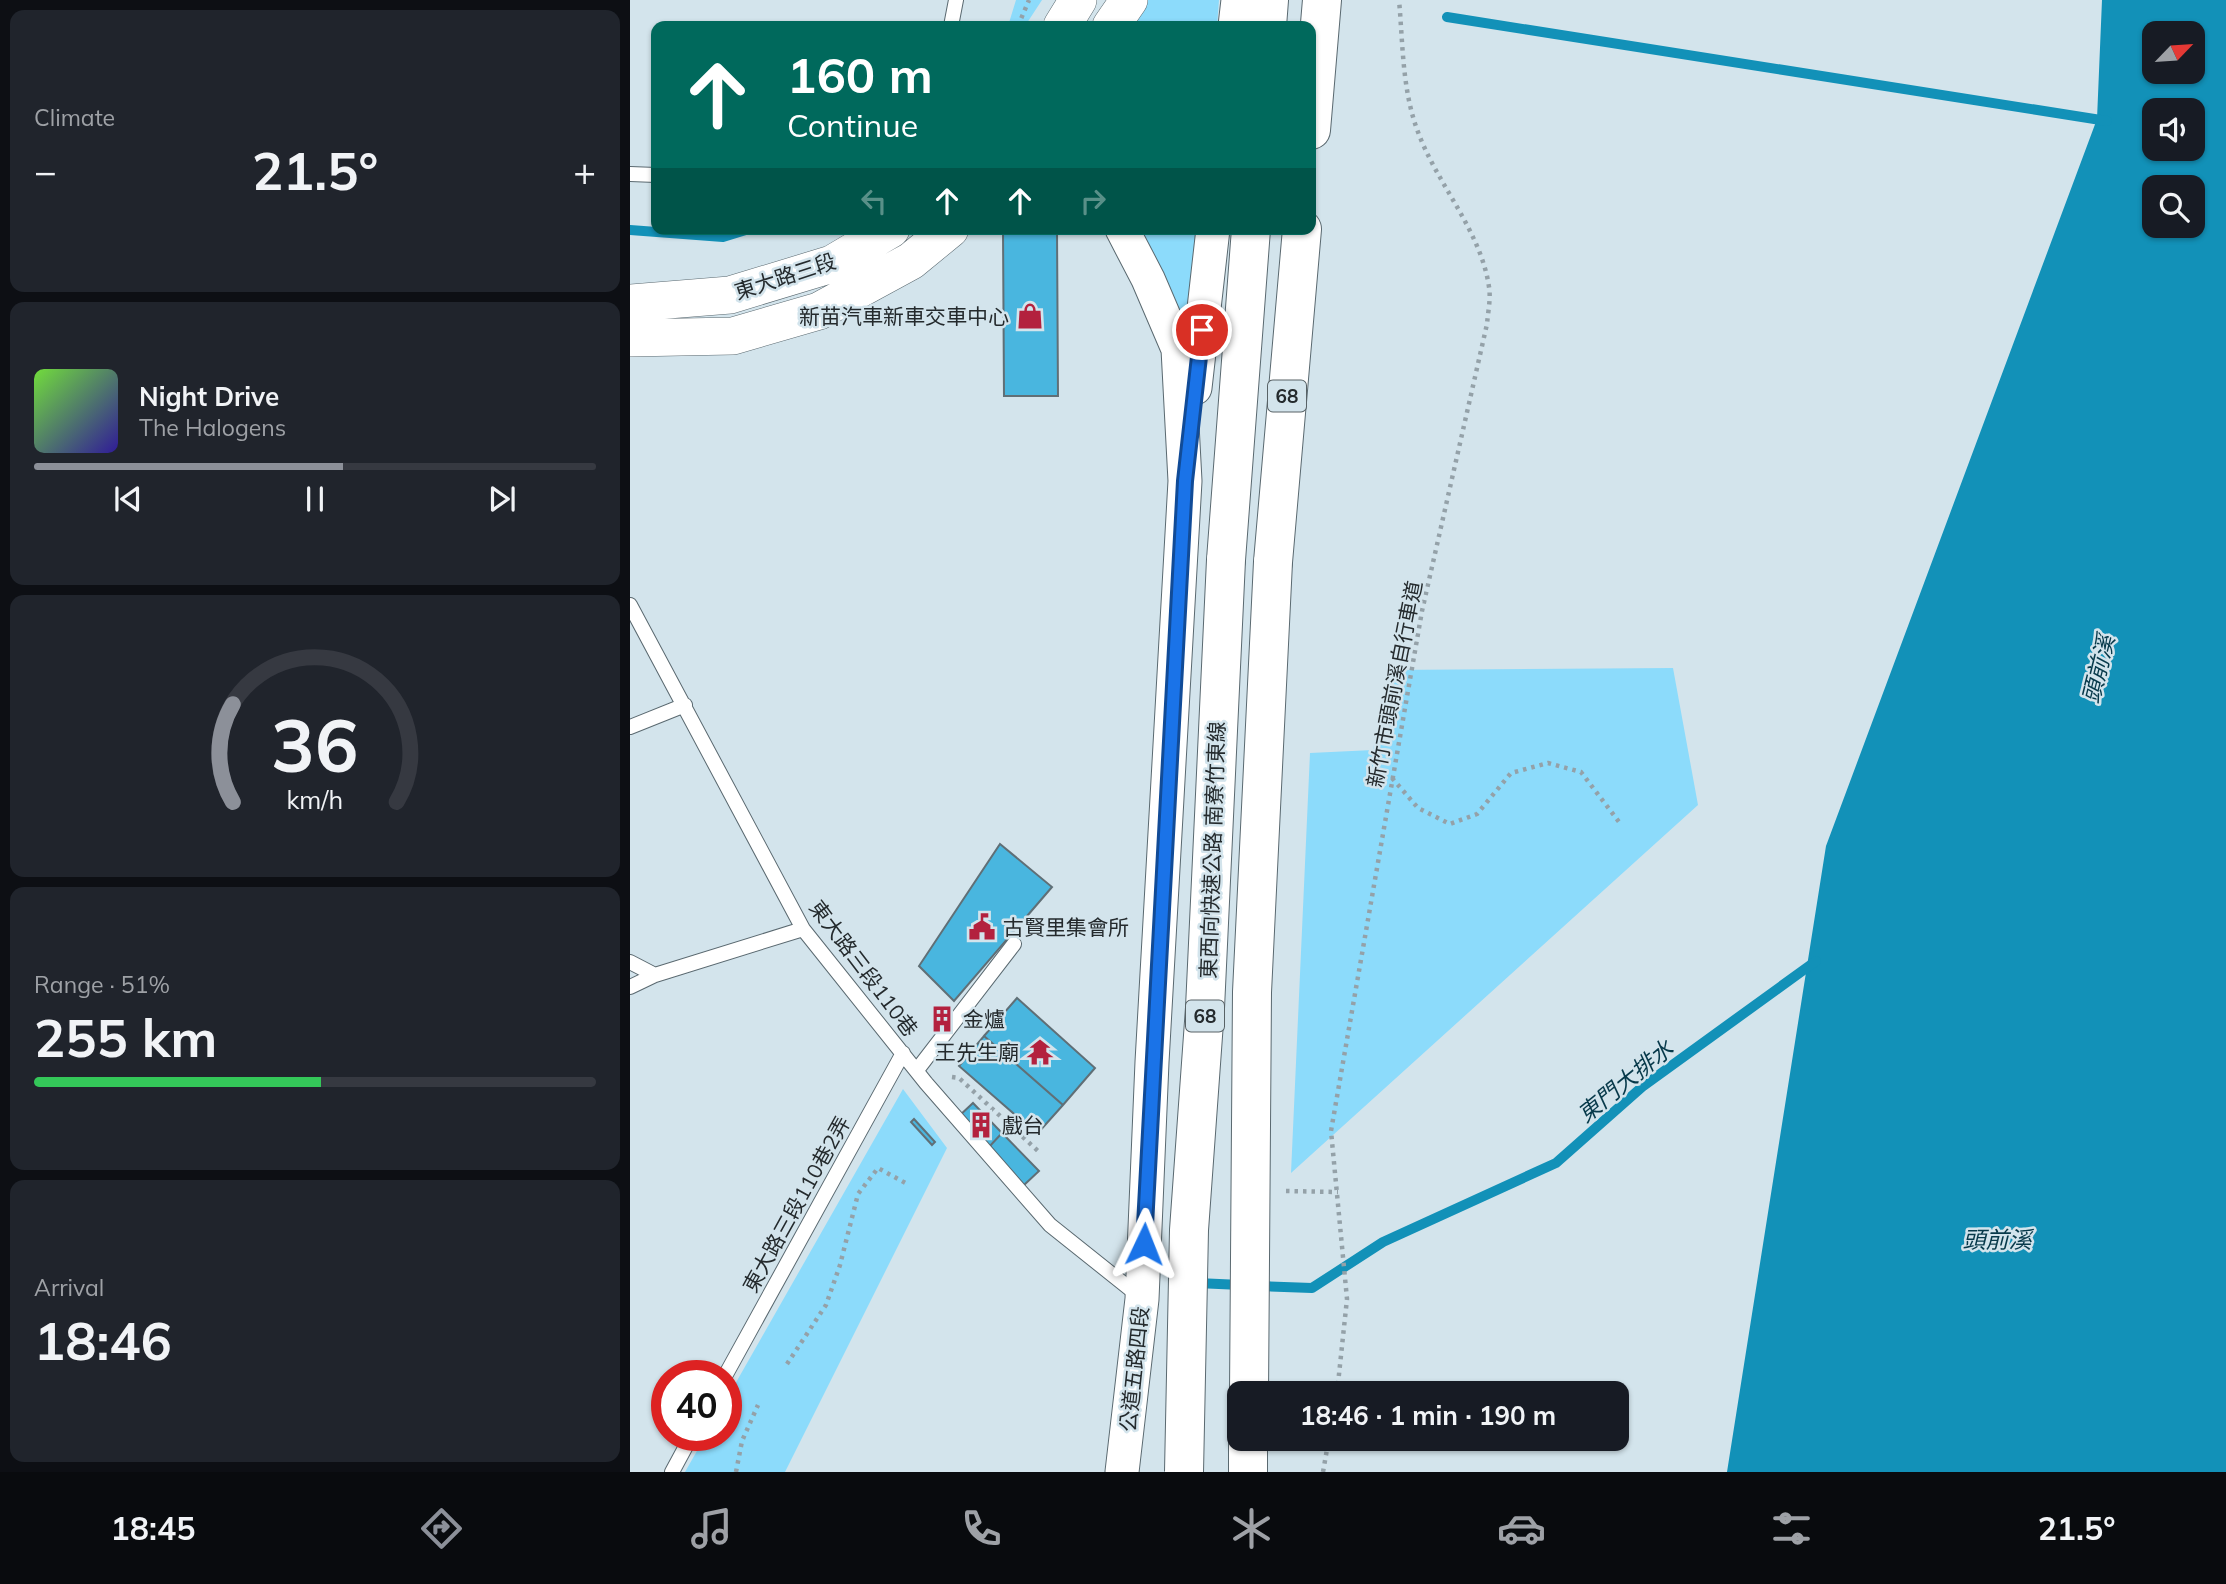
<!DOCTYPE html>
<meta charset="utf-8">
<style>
:root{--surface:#171b24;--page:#20242c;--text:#f1f3f6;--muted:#9ea1a6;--line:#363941;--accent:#8c9099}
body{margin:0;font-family:Mulish,"Noto Sans TC",sans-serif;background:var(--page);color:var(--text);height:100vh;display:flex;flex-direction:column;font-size:26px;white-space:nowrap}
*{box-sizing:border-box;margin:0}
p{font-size:23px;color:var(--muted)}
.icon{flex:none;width:38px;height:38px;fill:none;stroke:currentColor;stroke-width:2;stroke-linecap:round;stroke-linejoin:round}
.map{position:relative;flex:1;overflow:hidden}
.sheet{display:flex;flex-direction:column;gap:10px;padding:10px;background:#0d0f14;width:630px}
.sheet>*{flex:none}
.banner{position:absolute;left:21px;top:21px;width:665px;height:214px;border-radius:14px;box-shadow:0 2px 5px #0004;background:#00695c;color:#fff;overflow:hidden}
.needle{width:46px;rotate:65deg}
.buttons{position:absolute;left:1512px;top:21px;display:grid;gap:14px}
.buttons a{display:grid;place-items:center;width:63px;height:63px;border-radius:14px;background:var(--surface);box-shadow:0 2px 5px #0004;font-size:35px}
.speed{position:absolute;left:21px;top:1360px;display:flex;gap:14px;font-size:35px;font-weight:700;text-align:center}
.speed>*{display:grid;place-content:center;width:91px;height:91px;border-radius:50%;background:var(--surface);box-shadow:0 2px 5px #0004;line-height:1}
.speed .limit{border:10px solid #d22;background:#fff;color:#111}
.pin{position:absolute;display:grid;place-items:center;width:60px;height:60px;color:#fff;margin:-30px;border:4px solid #fff;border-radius:50%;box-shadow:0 2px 7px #0007}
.me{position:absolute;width:77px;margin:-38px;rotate:2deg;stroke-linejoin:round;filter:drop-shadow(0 0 5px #0008)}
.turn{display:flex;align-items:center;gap:24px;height:147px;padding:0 21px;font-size:32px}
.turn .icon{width:91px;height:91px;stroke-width:2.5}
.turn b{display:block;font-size:49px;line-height:60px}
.lanes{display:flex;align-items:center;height:66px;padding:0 21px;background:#0003;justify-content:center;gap:35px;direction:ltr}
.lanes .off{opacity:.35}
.big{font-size:52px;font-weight:700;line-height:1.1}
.sheet .widget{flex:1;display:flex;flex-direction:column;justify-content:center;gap:10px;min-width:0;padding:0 24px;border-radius:14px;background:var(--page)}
.sheet .dial{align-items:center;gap:0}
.dial svg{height:182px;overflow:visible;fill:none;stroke:var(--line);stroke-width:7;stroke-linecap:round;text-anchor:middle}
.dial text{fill:var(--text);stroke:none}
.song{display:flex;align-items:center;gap:21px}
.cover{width:84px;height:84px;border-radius:10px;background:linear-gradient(135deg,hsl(100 70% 55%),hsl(250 70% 35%))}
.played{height:7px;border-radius:4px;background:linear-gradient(90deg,var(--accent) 55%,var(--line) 55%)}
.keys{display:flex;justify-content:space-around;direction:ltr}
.heat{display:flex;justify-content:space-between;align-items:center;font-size:38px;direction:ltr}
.charge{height:10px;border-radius:5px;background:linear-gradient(90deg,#34c759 51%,var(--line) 0)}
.trip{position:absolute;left:597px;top:1381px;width:402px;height:70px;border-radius:14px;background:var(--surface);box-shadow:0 2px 5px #0004;font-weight:700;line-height:70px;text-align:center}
.dock{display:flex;height:112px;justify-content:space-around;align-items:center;background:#090b0e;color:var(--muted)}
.dock .icon{width:49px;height:49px}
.dock .on{color:var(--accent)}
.dock b{font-size:32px;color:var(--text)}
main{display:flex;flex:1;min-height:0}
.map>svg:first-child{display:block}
.green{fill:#8cdbfb}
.water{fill:#1291b8;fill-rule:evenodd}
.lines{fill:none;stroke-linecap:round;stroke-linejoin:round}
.stream{stroke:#1291b8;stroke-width:10}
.building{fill:#49b6df;stroke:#606f76;stroke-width:2}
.service-casing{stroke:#5a6970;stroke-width:16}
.tertiary-casing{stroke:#5a6970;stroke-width:35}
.secondary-casing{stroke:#5a6970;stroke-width:38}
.trunk-casing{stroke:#5a6970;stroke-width:40}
.path{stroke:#94a1a8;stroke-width:4.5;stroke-dasharray:3.5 5;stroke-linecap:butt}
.service{stroke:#fff;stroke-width:14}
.tertiary{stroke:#fff;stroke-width:33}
.secondary{stroke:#fff;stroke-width:37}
.trunk{stroke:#fff;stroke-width:38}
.trunk-bridge-casing{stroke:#5a6970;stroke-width:40;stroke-linecap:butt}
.trunk-bridge{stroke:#fff;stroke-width:38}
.route-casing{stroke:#114b97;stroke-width:18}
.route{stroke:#1a73e8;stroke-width:12}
.labels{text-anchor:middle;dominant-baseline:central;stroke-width:5;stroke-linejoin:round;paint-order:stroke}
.shield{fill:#d3e4ec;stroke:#586266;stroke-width:2}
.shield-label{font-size:19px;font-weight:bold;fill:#242a2d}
.street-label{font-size:21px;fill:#242a2d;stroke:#d3e4ec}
.poi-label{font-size:21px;fill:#242a2d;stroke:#d3e4ec;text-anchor:start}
.water-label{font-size:23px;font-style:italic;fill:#07394a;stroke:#d3e4ec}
</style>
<main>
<section class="sheet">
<div class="widget"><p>Climate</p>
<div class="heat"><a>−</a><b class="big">21.5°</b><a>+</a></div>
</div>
<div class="widget">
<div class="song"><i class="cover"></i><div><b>Night Drive</b><p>The Halogens</p></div></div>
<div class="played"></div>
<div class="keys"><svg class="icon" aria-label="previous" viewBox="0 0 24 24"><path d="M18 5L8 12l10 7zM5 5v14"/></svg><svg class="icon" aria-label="pause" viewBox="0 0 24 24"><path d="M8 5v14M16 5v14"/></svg><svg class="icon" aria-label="next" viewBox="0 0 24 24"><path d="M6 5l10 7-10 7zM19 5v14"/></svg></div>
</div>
<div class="widget dial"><svg viewBox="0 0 100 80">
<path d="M14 69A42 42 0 1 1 86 69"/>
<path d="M14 69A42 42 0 0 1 14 26" stroke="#8c9099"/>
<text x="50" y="56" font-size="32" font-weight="700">36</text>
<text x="50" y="72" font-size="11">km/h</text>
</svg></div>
<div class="widget"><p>Range · 51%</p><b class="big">255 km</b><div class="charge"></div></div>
<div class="widget"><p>Arrival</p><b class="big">18:46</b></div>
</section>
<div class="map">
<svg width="1596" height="1472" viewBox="0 0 1596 1472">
<rect width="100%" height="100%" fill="#d3e4ec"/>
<path class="green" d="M386,0H412L395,26H378Z
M508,0H589L587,26H493Z
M509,229H568L559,337Z
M1043,668L1068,805L661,1173L680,753L743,750L759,670Z
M273,1089L317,1148L155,1472H55L76,1435H96V1400Z"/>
<path class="water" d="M1472,0H1596V1472H1097L1196,846L1467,119ZM1524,33H1563V72H1524ZM1524,110H1563V149H1524ZM1524,187H1563V226H1524Z"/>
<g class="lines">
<path class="stream" d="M817,17L1477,121
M0,230L93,237L119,229
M567,1283L611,1285
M626,1286L682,1288L753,1242L926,1163L1012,1087L1186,961"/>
</g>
<path class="building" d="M373,229H427L428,396H374Z
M370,844L422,887L324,1001L289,966Z
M387,998L465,1068L433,1105L354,1036Z
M354,1036L433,1105L407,1134L329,1066Z
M343,1103L372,1133L359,1147L328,1117Z
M284,1119L305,1142L302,1145L281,1122Z
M372,1133L409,1171L394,1185L359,1147Z"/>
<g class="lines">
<g class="service-casing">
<path id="service" d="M321,26L326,0
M0,174L26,175
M0,605L173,929L296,1083L420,1225L509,1296
M0,727L55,705
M0,962L25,975
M0,987L25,975L173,929
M287,1070L384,944
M95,1376L273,1053
M42,1472L62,1435"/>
</g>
<g class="tertiary-casing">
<path id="tertiary" d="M605,26L608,0
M492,229L518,279L548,349L555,481L522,1062L512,1299L492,1472
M565,388L583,229"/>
</g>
<g class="secondary-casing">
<path id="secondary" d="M432,26L448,0
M481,26L499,0
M0,303L100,295L202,264L261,229
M0,338L103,336L189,311L281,261L320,229"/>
</g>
<g class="trunk-casing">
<path id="trunk" d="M637,26L639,0
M681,130L692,0
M596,560L621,229
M643,562L672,229
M618,1472V1438"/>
</g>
<path class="path" d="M388,26L399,0
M762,778L788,808L820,824L847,814L881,773L918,763L951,772L989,822
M322,1077L329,1078L408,1151
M656,1191L708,1192
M157,1364L196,1305L210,1265L228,1194L248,1168L279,1185
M707,1393L717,1299L701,1131L792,611L857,324C858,312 861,298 859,287C851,231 807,184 788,132C772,90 773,44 769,0
M106,1472L112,1441L128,1405
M693,1472L699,1438"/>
<use href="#service" class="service"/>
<use href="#tertiary" class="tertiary"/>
<use href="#secondary" class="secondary"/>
<use href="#trunk" class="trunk"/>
<g class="trunk-bridge-casing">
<path id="trunk-bridge" d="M619,1393L622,992L643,562
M554,1472L559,1230L575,1008L596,560"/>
</g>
<use href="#trunk-bridge" class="trunk-bridge"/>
</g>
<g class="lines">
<g class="route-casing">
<path id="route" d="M514,1244L555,481L572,330"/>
</g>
<use href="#route" class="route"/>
</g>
<defs>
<g id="shop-bare" transform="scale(2.1)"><path d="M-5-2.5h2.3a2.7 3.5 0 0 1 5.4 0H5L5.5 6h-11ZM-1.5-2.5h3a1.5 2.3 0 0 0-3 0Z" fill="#b3213e" stroke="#d3e4ec" stroke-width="2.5" paint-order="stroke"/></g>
<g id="civic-bare" transform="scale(2.1)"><path d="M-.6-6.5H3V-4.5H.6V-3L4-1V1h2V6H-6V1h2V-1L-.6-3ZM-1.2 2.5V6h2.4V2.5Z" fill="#b3213e" stroke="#d3e4ec" stroke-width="2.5" paint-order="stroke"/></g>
<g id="building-bare" transform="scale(2.1)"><path d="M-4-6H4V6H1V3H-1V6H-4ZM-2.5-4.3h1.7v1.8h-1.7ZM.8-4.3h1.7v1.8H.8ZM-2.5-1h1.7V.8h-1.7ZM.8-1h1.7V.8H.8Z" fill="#b3213e" stroke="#d3e4ec" stroke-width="2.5" paint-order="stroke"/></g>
<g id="temple-bare" transform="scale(2.1)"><path d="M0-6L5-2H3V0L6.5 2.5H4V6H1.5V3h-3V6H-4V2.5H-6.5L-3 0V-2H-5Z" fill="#b3213e" stroke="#d3e4ec" stroke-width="2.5" paint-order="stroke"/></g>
</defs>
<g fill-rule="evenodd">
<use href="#shop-bare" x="400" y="316"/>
<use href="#civic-bare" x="352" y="927"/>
<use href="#building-bare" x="312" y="1019"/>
<use href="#temple-bare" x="410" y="1052"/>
<use href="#building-bare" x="351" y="1125"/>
</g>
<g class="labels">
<g class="shield">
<rect x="638" y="380.5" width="38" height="31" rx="5"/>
<rect x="556" y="1000.5" width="38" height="31" rx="5"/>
</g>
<g class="shield-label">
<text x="657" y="396">68</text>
<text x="575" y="1016">68</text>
</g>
<g class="street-label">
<text transform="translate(155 276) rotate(-18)">東大路三段</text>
<text transform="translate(764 684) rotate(-79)">新竹市頭前溪自行車道</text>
<text transform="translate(582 850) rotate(-88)">東西向快速公路 南寮竹東線</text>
<text transform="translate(234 968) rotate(53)">東大路三段110巷</text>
<text transform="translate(166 1204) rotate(-61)">東大路三段110巷2弄</text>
<text transform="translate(504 1369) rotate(-84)">公道五路四段</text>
</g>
<g class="poi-label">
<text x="379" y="316" text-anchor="end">新苗汽車新車交車中心</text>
<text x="373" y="927">古賢里集會所</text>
<text x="333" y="1019">金爐</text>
<text x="389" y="1052" text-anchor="end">王先生廟</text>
<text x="372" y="1125">戲台</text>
</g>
<g class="water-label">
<text transform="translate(1468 669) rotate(-76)">頭前溪</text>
<text transform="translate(995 1081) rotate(-39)">東門大排水</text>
<text x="1367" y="1239">頭前溪</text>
</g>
</g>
</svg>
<div class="buttons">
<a><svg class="needle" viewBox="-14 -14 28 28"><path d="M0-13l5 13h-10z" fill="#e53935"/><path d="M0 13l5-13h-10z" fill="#9ea1a6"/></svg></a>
<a><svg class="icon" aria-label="sound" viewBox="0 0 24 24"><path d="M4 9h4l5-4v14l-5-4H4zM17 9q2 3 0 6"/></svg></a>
<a><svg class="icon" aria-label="search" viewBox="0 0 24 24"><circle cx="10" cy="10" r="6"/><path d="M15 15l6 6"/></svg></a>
</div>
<div class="speed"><div class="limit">40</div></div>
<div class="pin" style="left:572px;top:330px;background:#d93025"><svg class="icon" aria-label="arrive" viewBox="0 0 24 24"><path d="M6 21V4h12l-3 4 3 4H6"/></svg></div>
<svg class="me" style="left:514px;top:1244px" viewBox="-20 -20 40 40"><path d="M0-17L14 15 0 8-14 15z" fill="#1a73e8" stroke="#fff" stroke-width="4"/></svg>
<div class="trip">18:46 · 1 min · 190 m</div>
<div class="banner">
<div class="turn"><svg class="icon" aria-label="ahead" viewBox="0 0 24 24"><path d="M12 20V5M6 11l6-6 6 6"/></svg><div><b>160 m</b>Continue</div></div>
<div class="lanes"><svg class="icon off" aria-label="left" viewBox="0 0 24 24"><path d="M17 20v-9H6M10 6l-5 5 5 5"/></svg><svg class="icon" aria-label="ahead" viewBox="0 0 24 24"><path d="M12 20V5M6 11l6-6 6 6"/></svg><svg class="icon" aria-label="ahead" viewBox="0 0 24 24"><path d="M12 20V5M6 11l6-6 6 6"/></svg><svg class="icon off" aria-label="right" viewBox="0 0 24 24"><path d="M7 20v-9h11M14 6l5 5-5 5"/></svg></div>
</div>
</div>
</main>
<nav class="dock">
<b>18:45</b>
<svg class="icon on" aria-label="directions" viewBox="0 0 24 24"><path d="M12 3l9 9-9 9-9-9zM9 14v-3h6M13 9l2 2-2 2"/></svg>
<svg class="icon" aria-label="music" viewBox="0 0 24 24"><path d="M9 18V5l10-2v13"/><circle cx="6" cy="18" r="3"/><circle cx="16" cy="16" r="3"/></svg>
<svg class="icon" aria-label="phone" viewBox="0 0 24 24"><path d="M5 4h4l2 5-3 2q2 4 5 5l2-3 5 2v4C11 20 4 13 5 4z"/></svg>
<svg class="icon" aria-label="climate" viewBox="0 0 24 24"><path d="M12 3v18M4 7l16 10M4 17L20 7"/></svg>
<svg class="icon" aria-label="car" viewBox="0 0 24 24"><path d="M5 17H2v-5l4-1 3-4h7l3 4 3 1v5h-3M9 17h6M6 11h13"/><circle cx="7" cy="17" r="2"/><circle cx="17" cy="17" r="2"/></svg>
<svg class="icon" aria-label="filters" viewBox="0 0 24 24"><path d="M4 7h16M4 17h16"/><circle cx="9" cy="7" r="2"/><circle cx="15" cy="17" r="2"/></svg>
<b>21.5°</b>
</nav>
